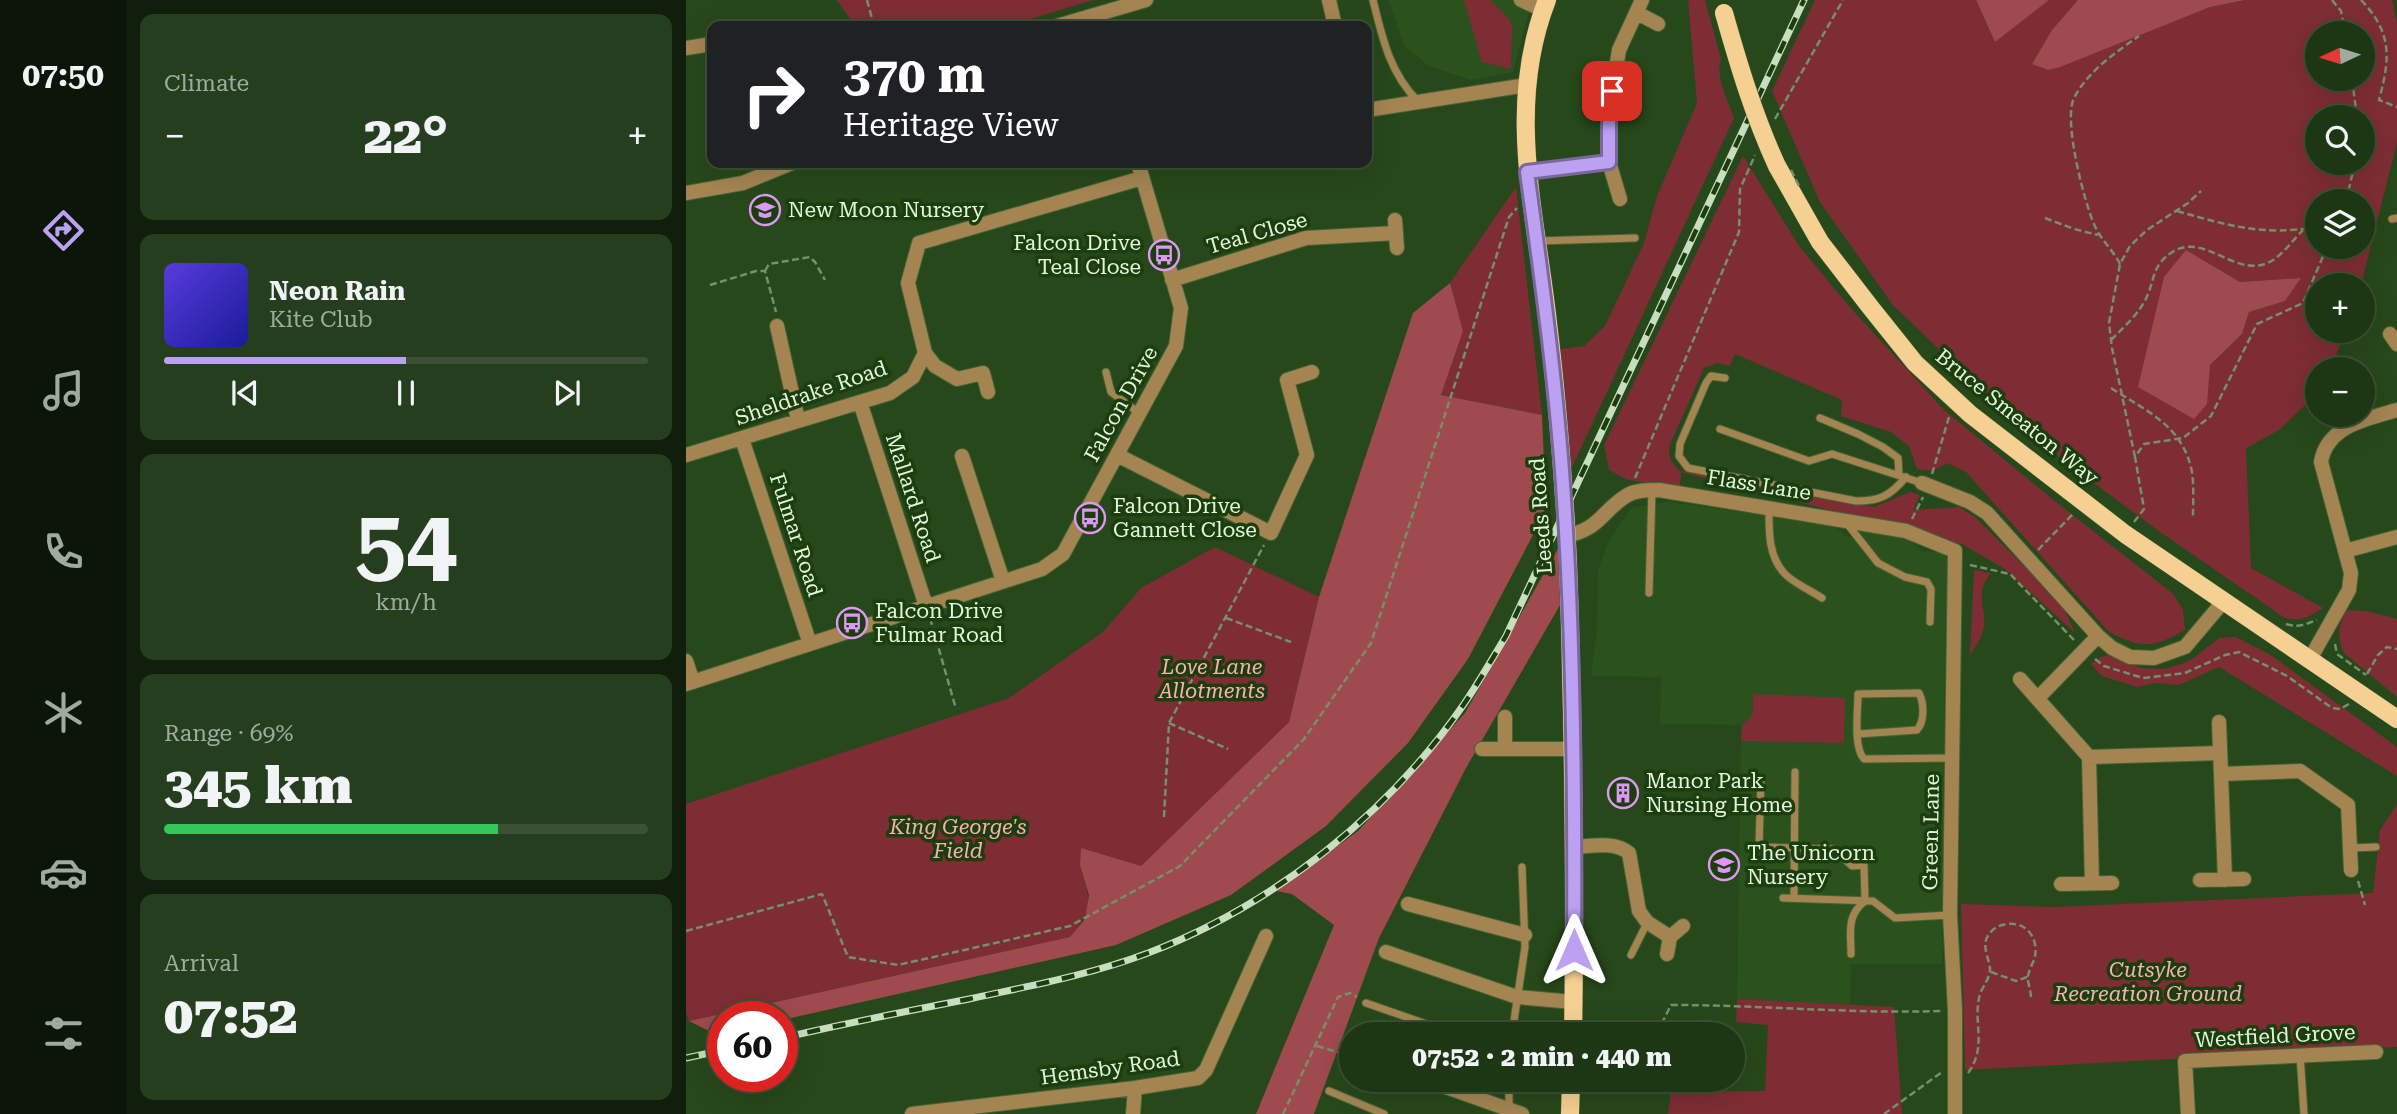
<!DOCTYPE html>
<meta charset="utf-8">
<style>
:root{--surface:#1d3614;--page:#253e1d;--text:#f1f3f6;--muted:#a0aba0;--line:#3b5034;--accent:#bca0f2}
body{margin:0;font-family:"Roboto Serif",serif;background:var(--page);color:var(--text);height:100vh;display:flex;flex-direction:column;font-size:26px;white-space:nowrap}
*{box-sizing:border-box;margin:0}
p{font-size:23px;color:var(--muted)}
.icon{flex:none;width:38px;height:38px;fill:none;stroke:currentColor;stroke-width:2;stroke-linecap:round;stroke-linejoin:round}
.map{position:relative;flex:1;overflow:hidden}
.sheet{display:flex;flex-direction:column;gap:14px;padding:14px;background:#101e0b;width:560px}
.sheet>*{flex:none}
.top-card{position:absolute;left:21px;top:21px;width:665px;height:147px;border-radius:14px;box-shadow:0 7px 28px #0002,0 0 0 2px var(--line);background:#202124;color:#fff;overflow:hidden}
.needle{width:46px;rotate:266deg}
.buttons{position:absolute;left:1619px;top:21px;display:grid;gap:14px}
.buttons a{display:grid;place-items:center;width:70px;height:70px;border-radius:50%;background:var(--surface);box-shadow:0 7px 28px #0002,0 0 0 2px var(--line);font-size:35px}
.speed{position:absolute;left:21px;top:1001px;display:flex;gap:14px;font-size:35px;font-weight:700;text-align:center}
.speed>*{display:grid;place-content:center;width:91px;height:91px;border-radius:50%;background:var(--surface);box-shadow:0 7px 28px #0002,0 0 0 2px var(--line);line-height:1}
.speed .limit{border:10px solid #d22;background:#fff;color:#111}
.pin{position:absolute;display:grid;place-items:center;width:60px;height:60px;color:#fff;margin:-30px;border-radius:14px;box-shadow:0 4px 10px #0006}
.me{position:absolute;width:77px;margin:-38px;rotate:0deg;stroke-linejoin:round;filter:drop-shadow(0 0 5px #0008)}
.turn{display:flex;align-items:center;gap:24px;height:147px;padding:0 21px;font-size:32px}
.turn .icon{width:91px;height:91px;stroke-width:2.5}
.turn b{display:block;font-size:49px;line-height:60px}
.big{font-size:52px;font-weight:800;line-height:1.1}
.sheet .card{flex:1;display:flex;flex-direction:column;justify-content:center;gap:10px;min-width:0;padding:0 24px;border-radius:14px;background:var(--page)}
.sheet .dial{align-items:center;gap:0}
.dial b{font-size:91px;line-height:1}
.song{display:flex;align-items:center;gap:21px}
.cover{width:84px;height:84px;border-radius:10px;background:linear-gradient(135deg,hsl(250 70% 55%),hsl(240 70% 35%))}
.played{height:7px;border-radius:4px;background:linear-gradient(90deg,var(--accent) 50%,var(--line) 50%)}
.keys{display:flex;justify-content:space-around;direction:ltr}
.heat{display:flex;justify-content:space-between;align-items:center;font-size:38px;direction:ltr}
.charge{height:10px;border-radius:5px;background:linear-gradient(90deg,#34c759 69%,var(--line) 0)}
.trip{position:absolute;left:653px;top:1022px;width:406px;height:70px;border-radius:35px;background:var(--surface);box-shadow:0 7px 28px #0002,0 0 0 2px var(--line);font-weight:800;line-height:70px;text-align:center}
main{display:flex;flex:1;min-height:0}
.tabs{display:flex;flex-direction:column;width:126px;justify-content:space-around;align-items:center;background:#0c1608;color:var(--muted)}
.tabs .icon{width:49px;height:49px}
.tabs .active{color:var(--accent)}
.tabs b{font-size:32px;color:var(--text)}
.map>svg:first-child{display:block}
.built{fill:#2b521c}
.green{fill:#7e2d34;fill-rule:evenodd}
.forest{fill:#9f4a4f}
.lines{fill:none;stroke-linecap:round;stroke-linejoin:round}
.service-casing{stroke:#456439;stroke-width:9}
.minor-casing{stroke:#456439;stroke-width:16}
.primary-casing{stroke:#456439;stroke-width:19}
.path{stroke:#75906a;stroke-width:2.5;stroke-dasharray:7 3.5;stroke-linecap:butt}
.service{stroke:#a48552;stroke-width:7}
.minor{stroke:#a48552;stroke-width:14}
.primary{stroke:#f6cf92;stroke-width:18}
.rail-casing{stroke:#c8dec0;stroke-width:7}
.rail{stroke:#1c3e0f;stroke-width:4.5;stroke-dasharray:13;stroke-linecap:butt}
.primary-bridge-casing{stroke:#456439;stroke-width:19;stroke-linecap:butt}
.path-bridge{stroke:#75906a;stroke-width:2.5;stroke-dasharray:7 3.5;stroke-linecap:butt}
.primary-bridge{stroke:#f6cf92;stroke-width:18}
.route-casing{stroke:#7a689d;stroke-width:18}
.route{stroke:#bca0f2;stroke-width:12}
.labels{text-anchor:middle;dominant-baseline:central;stroke-width:7;stroke-linejoin:round;paint-order:stroke}
.poi-label{font-size:21px;fill:#e2f6db;stroke:#1c3e0f;text-anchor:start}
.street-label{font-size:21px;fill:#e2f6db;stroke:#1c3e0f}
.park-label{font-size:21px;font-style:italic;fill:#f8afb0;stroke:#1c3e0f}
</style>
<main>
<nav class="tabs">
<b>07:50</b>
<svg class="icon active" aria-label="directions" viewBox="0 0 24 24"><path d="M12 3l9 9-9 9-9-9zM9 14v-3h6M13 9l2 2-2 2"/></svg>
<svg class="icon" aria-label="music" viewBox="0 0 24 24"><path d="M9 18V5l10-2v13"/><circle cx="6" cy="18" r="3"/><circle cx="16" cy="16" r="3"/></svg>
<svg class="icon" aria-label="phone" viewBox="0 0 24 24"><path d="M5 4h4l2 5-3 2q2 4 5 5l2-3 5 2v4C11 20 4 13 5 4z"/></svg>
<svg class="icon" aria-label="climate" viewBox="0 0 24 24"><path d="M12 3v18M4 7l16 10M4 17L20 7"/></svg>
<svg class="icon" aria-label="car" viewBox="0 0 24 24"><path d="M5 17H2v-5l4-1 3-4h7l3 4 3 1v5h-3M9 17h6M6 11h13"/><circle cx="7" cy="17" r="2"/><circle cx="17" cy="17" r="2"/></svg>
<svg class="icon" aria-label="filters" viewBox="0 0 24 24"><path d="M4 7h16M4 17h16"/><circle cx="9" cy="7" r="2"/><circle cx="15" cy="17" r="2"/></svg>
</nav>
<section class="sheet">
<div class="card"><p>Climate</p>
<div class="heat"><a>−</a><b class="big">22°</b><a>+</a></div>
</div>
<div class="card">
<div class="song"><i class="cover"></i><div><b>Neon Rain</b><p>Kite Club</p></div></div>
<div class="played"></div>
<div class="keys"><svg class="icon" aria-label="previous" viewBox="0 0 24 24"><path d="M18 5L8 12l10 7zM5 5v14"/></svg><svg class="icon" aria-label="pause" viewBox="0 0 24 24"><path d="M8 5v14M16 5v14"/></svg><svg class="icon" aria-label="next" viewBox="0 0 24 24"><path d="M6 5l10 7-10 7zM19 5v14"/></svg></div>
</div>
<div class="card dial"><b>54</b><p>km/h</p></div>
<div class="card"><p>Range · 69%</p><b class="big">345 km</b><div class="charge"></div></div>
<div class="card"><p>Arrival</p><b class="big">07:52</b></div>
</section>
<div class="map">
<svg width="1711" height="1114" viewBox="0 0 1711 1114">
<rect width="100%" height="100%" fill="#27481a"/>
<path class="built" d="M703,0H846L827,72L785,80L743,66L718,46Z
M981,502L1139,523L1151,528L1162,538L1177,529L1220,538L1238,552L1263,553V626L1259,634L1256,964H1165L1164,1005L1051,999L1055,741L1158,743L1067,694L1066,716L1056,725L974,724L975,677L905,676L911,631L912,571L922,542L945,508Z"/>
<path class="green" d="M151,0H407L322,26H169Z
M778,0H804L822,18L826,25L825,69L796,62Z
M1002,0H1019L1035,59C1029,77 1042,101 1048,118L882,476L875,349L898,346L919,326L958,243L971,196L1011,103Z
M1129,0H1290L1309,42L1363,0H1392L1366,30L1346,64L1362,70L1524,7L1559,0H1706L1711,24V142L1675,285H1631V331H1659L1645,369H1631V394L1593,430L1560,448L1565,568L1637,608C1623,617 1615,622 1599,618L1474,532L1339,432L1206,304L1134,202L1086,91ZM1631,33H1676V79H1631ZM1631,117H1676V163H1631ZM1631,201H1676V247H1631ZM1500,250L1554,282L1614,278L1599,301L1563,312L1556,334L1524,365Z
M1057,156L1113,246L1162,305L1258,410L1365,498L1486,593L1497,609L1499,630C1467,648 1456,649 1423,632L1280,472L1261,463L1247,471L1231,469L1223,446L1205,432L1155,416L1156,400L1049,354L1044,366L1031,363L1018,368L983,447C983,458 986,464 994,471L1188,507L1224,492L1234,495L1227,510L1273,507L1289,517L1376,604L1389,633L1319,569L1276,544L995,472L994,487L942,480L923,470L918,445Z
M830,187L856,415L755,395L777,331L764,283Z
M529,547L633,597L603,722L454,867L394,865C404,900 409,908 384,937L3,1021L0,1013V804L323,698L417,632L455,588Z
M1288,570L1305,573C1286,596 1303,611 1297,631C1295,639 1288,648 1284,656Z
M1660,610L1680,611L1711,619V697L1658,653C1650,636 1653,626 1660,610Z
M1549,637L1583,654L1711,747V776L1533,667L1493,685L1470,683L1451,687L1416,676L1405,664L1415,657L1423,655L1455,668L1478,669L1498,663L1509,657L1533,638Z
M1067,694L1159,698L1158,743L1055,741L1056,725L1066,716Z
M1711,804V1047L1279,1070L1275,904L1368,907L1687,893L1694,830Z
M1051,999L1208,1007L1216,1114H982L985,1092L1079,1091L1082,1025L1050,1022Z"/>
<path class="forest" d="M1290,0H1363L1309,42Z
M1392,0H1559L1524,7L1374,67L1362,70L1346,64L1366,30Z
M1500,250L1554,282L1615,278L1599,301L1563,312L1556,334L1524,365L1521,404L1508,419L1452,387L1478,277Z
M764,283L777,331L755,395L856,415L860,510L782,659L722,743L640,826L545,895L430,945L96,1020V1017H37V1033L31,1035L3,1021L384,937L399,919L403,895L394,865L395,848L455,866L603,722L633,597L727,313Z
M874,545V605L780,768L693,938L628,1114H570L648,925L606,894L590,891L672,831L779,713Z"/>
<g class="lines">
<g class="service-casing">
<path id="service" d="M687,0C696,37 704,74 732,101
M1706,219L1711,218
M851,241L949,238
M420,372L425,392L453,413
M1039,378L1025,376L1020,383L994,444L993,456L1002,468L1170,501C1194,501 1204,496 1220,477
M1134,418L1172,434L1197,447L1212,458L1213,475
M1034,429L1123,461L1146,454L1236,483
M1083,509C1083,531 1082,555 1098,573C1107,583 1124,590 1136,598
M1159,521L1192,563L1219,577L1241,582L1245,589L1244,622
M963,593L966,490
M1172,734L1231,730C1239,721 1238,703 1233,693L1172,694C1172,710 1167,747 1178,759L1266,758
M1075,778L1073,847L1147,849L1166,866L1178,865L1179,901C1160,916 1165,932 1165,954
M1664,848L1690,847
M1097,898L1187,901L1209,918L1264,915
M1108,898L1109,772
M945,955L961,923
M680,1003L769,1034
M826,1034L839,947L836,867
M1614,1055L1618,1114
M643,1091L698,1114
M823,1110V1080"/>
</g>
<g class="minor-casing">
<path id="minor" d="M643,0L649,26
M835,0L857,10
M951,13L972,24
M371,26L460,0
M0,48L26,44
M681,110L841,85
M841,172L923,162
M0,193L57,183L106,163
M934,199L923,162V112L933,50L956,0
M709,220L711,248
M486,280L620,238L710,233
M91,326L112,420
M1704,334L1711,344
M239,353L249,366L271,379L297,373L302,392
M174,402L240,606
M56,439L124,644
M0,455L204,393L227,377L239,353L222,283L233,243L456,178
M431,455L585,533L621,455L601,380L626,372
M276,456L317,581
M1236,483L1284,502L1301,513L1412,636L1426,648L1444,657L1468,658L1499,647L1537,602
M880,536C914,529 915,512 940,496C949,490 962,490 973,490L1220,531L1269,551L1264,915L1269,1011V1114
M1659,551L1711,537
M1624,659L1663,590L1665,573L1635,462C1641,426 1680,419 1711,410
M0,661L7,682
M1334,679L1403,757L1534,753
M0,684L356,569L377,554L490,346L495,308L452,163
M1352,698L1412,636
M819,717V749
M1533,722L1539,880
M796,749H886
M1403,757L1406,883
M1535,774L1614,771L1662,805L1665,870
M888,847C906,846 929,841 943,853L953,911L961,922L984,937
M1514,880L1558,879
M1375,884L1426,883
M722,904L839,935
M700,952L831,997L887,1002
M981,954L984,937L997,926
M740,1080L836,1114
M226,1114L449,1088L512,1078L520,1070L580,936
M447,1114L449,1088
M1502,1114L1499,1061L1690,1052"/>
</g>
<g class="primary-casing">
<path id="primary" d="M861,0C819,108 850,213 862,323C869,380 874,438 878,496C884,568 884,640 886,712C888,820 889,927 887,1034
M1091,166L1134,242L1185,308L1229,363L1284,414L1439,534L1711,719
M884,1114L885,1080"/>
</g>
<path class="path" d="M181,0L188,26
M1646,0L1655,11L1659,33
M1675,0C1707,33 1704,59 1693,100L1711,107
M1666,79L1671,117
M1089,119L1157,0
M1660,201L1669,163
M1491,211C1544,226 1576,236 1631,227
M1359,218L1388,229L1412,235
M1434,264C1427,250 1414,239 1408,224C1398,201 1377,120 1388,98C1402,71 1429,53 1453,36
M79,271L83,264L124,257L129,262L139,280
M24,285L70,271H79L90,312
M1425,340C1439,326 1455,312 1462,294C1469,277 1467,265 1485,253C1518,229 1552,283 1587,260C1598,253 1608,239 1617,230
M1425,388C1462,412 1497,426 1506,472C1508,486 1507,502 1507,516
M1449,457L1426,348L1423,323L1434,264L1444,246L1461,230L1502,203L1515,191
M1246,474L1263,417
M949,478L1053,232L1054,189L1069,155
M1226,519L1237,497
M1448,522L1458,509L1449,457L1458,444L1497,438L1525,416L1571,324L1617,303L1641,247
M1352,550L1387,514
M1284,565L1324,574L1388,640
M244,618L270,709
M540,618L605,642
M1600,624C1612,628 1620,624 1631,620
M1649,644L1651,654L1680,675
M1409,659L1418,666L1457,678L1499,673L1539,655L1553,652L1601,676L1646,708L1654,709L1663,704
M1681,674L1692,655L1701,647L1711,649
M483,723L542,749
M478,817L483,723L578,545
M1672,881L1679,905
M0,931L136,894L162,957L212,965L384,926L494,866L618,739L685,643L823,217L831,208
M1305,972L1330,981L1341,977
M973,1034L974,1027L985,1005C1076,1005 1166,1014 1256,1011
M631,1046L658,1054L665,1052
M1282,1073C1302,1046 1286,1022 1294,994C1297,986 1304,978 1304,969C1303,957 1294,944 1304,933C1309,926 1319,923 1328,924C1343,925 1352,941 1349,956C1348,962 1343,969 1342,976C1341,982 1345,990 1345,997
M597,1114L652,997L664,993L671,997
M1198,1114L1256,1072"/>
<use href="#service" class="service"/>
<use href="#minor" class="minor"/>
<use href="#primary" class="primary"/>
<g class="rail-casing">
<path id="rail" d="M96,1038C158,1024 221,1011 283,999C343,986 404,975 462,953C588,905 702,814 778,704C793,682 806,659 820,636L1118,0
M0,1058L37,1050"/>
</g>
<use href="#rail" class="rail"/>
<g class="primary-bridge-casing">
<path id="primary-bridge" d="M1038,13C1053,66 1068,116 1091,166"/>
</g>
<path class="path-bridge" d="M1105,170L1113,186"/>
<use href="#primary-bridge" class="primary-bridge"/>
</g>
<g class="lines">
<g class="route-casing">
<path id="route" d="M888,950C889,800 888,649 878,499C871,389 856,281 841,172L923,162V112L926,91"/>
</g>
<use href="#route" class="route"/>
</g>
<defs>
<g id="school-ring" transform="scale(1.575)"><circle r="9.5" fill="#1c3e0f" stroke="#de98f3" stroke-width="1.5"/><path d="M0-5L7-2L0 1L-7-2ZM-4 1L0 2.5L4 1V4Q0 6-4 4Z" fill="#de98f3"/></g>
<g id="bus-ring" transform="scale(1.575)"><circle r="9.5" fill="#1c3e0f" stroke="#de98f3" stroke-width="1.5"/><path d="M-5-6H5V4H4V6H2V4H-2V6H-4V4H-5ZM-3.5-4V0h7V-4ZM-3.5 1.2v1.5H-2V1.2ZM2 1.2v1.5H3.5V1.2Z" fill="#de98f3"/></g>
<g id="building-ring" transform="scale(1.575)"><circle r="9.5" fill="#1c3e0f" stroke="#de98f3" stroke-width="1.5"/><path d="M-4-6H4V6H1V3H-1V6H-4ZM-2.5-4.3h1.7v1.8h-1.7ZM.8-4.3h1.7v1.8H.8ZM-2.5-1h1.7V.8h-1.7ZM.8-1h1.7V.8H.8Z" fill="#de98f3"/></g>
</defs>
<g fill-rule="evenodd">
<use href="#school-ring" x="79" y="210"/>
<use href="#bus-ring" x="478" y="255"/>
<use href="#bus-ring" x="404" y="518"/>
<use href="#bus-ring" x="166" y="623"/>
<use href="#building-ring" x="937" y="793"/>
<use href="#school-ring" x="1038" y="865"/>
</g>
<g class="labels">
<g class="poi-label">
<text x="102" y="210">New Moon Nursery</text>
<text x="455" y="243" text-anchor="end">Falcon Drive<tspan x="455" dy="24">Teal Close</tspan></text>
<text x="427" y="506">Falcon Drive<tspan x="427" dy="24">Gannett Close</tspan></text>
<text x="189" y="611">Falcon Drive<tspan x="189" dy="24">Fulmar Road</tspan></text>
<text x="960" y="781">Manor Park<tspan x="960" dy="24">Nursing Home</tspan></text>
<text x="1061" y="853">The Unicorn<tspan x="1061" dy="24">Nursery</tspan></text>
</g>
<g class="street-label">
<text transform="translate(571 233) rotate(-16)">Teal Close</text>
<text transform="translate(125 393) rotate(-19)">Sheldrake Road</text>
<text transform="translate(435 404) rotate(-61)">Falcon Drive</text>
<text transform="translate(1331 417) rotate(39)">Bruce Smeaton Way</text>
<text transform="translate(1073 485) rotate(9)">Flass Lane</text>
<text transform="translate(227 498) rotate(72)">Mallard Road</text>
<text transform="translate(855 516) rotate(-94)">Leeds Road</text>
<text transform="translate(110 535) rotate(72)">Fulmar Road</text>
<text transform="translate(1245 832) rotate(-89)">Green Lane</text>
<text transform="translate(1589 1036) rotate(-3)">Westfield Grove</text>
<text transform="translate(424 1068) rotate(-8)">Hemsby Road</text>
</g>
<g class="park-label">
<text x="526" y="667">Love Lane<tspan x="526" dy="24">Allotments</tspan></text>
<text x="272" y="827">King George's<tspan x="272" dy="24">Field</tspan></text>
<text x="1462" y="970">Cutsyke<tspan x="1462" dy="24">Recreation Ground</tspan></text>
</g>
</g>
</svg>
<div class="buttons">
<a><svg class="needle" viewBox="-14 -14 28 28"><path d="M0-13l5 13h-10z" fill="#e53935"/><path d="M0 13l5-13h-10z" fill="#a0aba0"/></svg></a>
<a><svg class="icon" aria-label="search" viewBox="0 0 24 24"><circle cx="10" cy="10" r="6"/><path d="M15 15l6 6"/></svg></a>
<a><svg class="icon" aria-label="layers" viewBox="0 0 24 24"><path d="M12 4l9 5-9 5-9-5zM3 14l9 5 9-5"/></svg></a>
<a>+</a>
<a>−</a>
</div>
<div class="speed"><div class="limit">60</div></div>
<div class="pin" style="left:926px;top:91px;background:#d93025"><svg class="icon" aria-label="arrive" viewBox="0 0 24 24"><path d="M6 21V4h12l-3 4 3 4H6"/></svg></div>
<svg class="me" style="left:888px;top:950px" viewBox="-20 -20 40 40"><path d="M0-17L14 15 0 8-14 15z" fill="#bca0f2" stroke="#fff" stroke-width="4"/></svg>
<div class="trip">07:52 · 2 min · 440 m</div>
<div class="top-card">
<div class="turn"><svg class="icon" aria-label="right" viewBox="0 0 24 24"><path d="M7 20v-9h11M14 6l5 5-5 5"/></svg><div><b>370 m</b>Heritage View</div></div>
</div>
</div>
</main>
